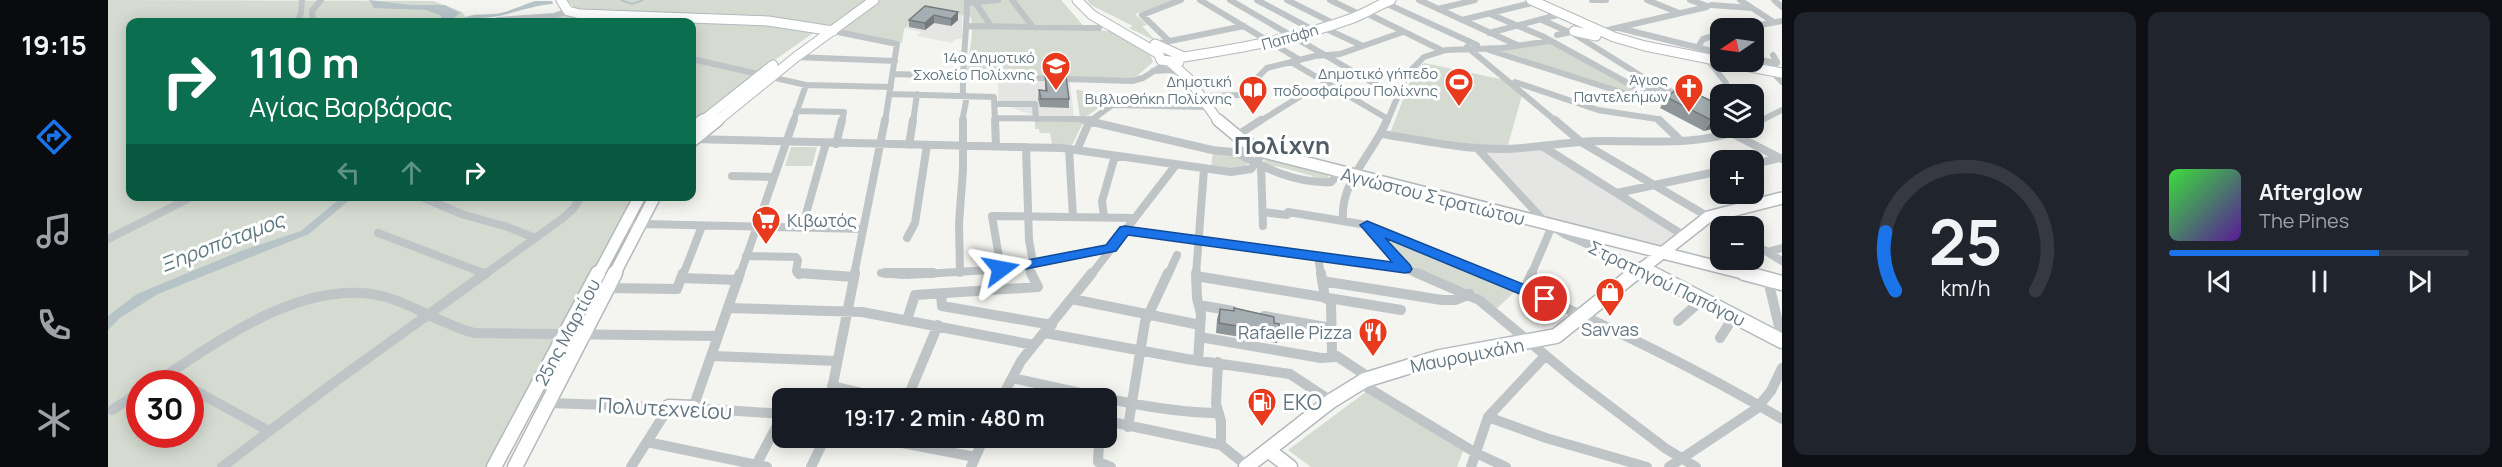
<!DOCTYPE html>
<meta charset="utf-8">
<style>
:root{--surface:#171b24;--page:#20242c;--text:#f1f3f6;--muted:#9ea1a6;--line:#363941;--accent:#1a73e8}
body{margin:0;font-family:Manrope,sans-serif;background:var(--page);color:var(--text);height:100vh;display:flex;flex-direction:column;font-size:22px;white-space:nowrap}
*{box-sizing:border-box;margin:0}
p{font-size:20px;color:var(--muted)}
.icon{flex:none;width:33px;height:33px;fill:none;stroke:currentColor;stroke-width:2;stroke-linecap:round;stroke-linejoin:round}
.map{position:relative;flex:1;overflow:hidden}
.sheet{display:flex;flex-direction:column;gap:12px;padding:12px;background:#0d0f14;width:720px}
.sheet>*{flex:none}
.guide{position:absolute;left:18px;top:18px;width:570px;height:183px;border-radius:12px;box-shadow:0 3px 15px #0003;background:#0b6e4f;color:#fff;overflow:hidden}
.needle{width:39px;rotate:257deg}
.buttons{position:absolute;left:1602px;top:18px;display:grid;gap:12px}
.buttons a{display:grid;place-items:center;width:54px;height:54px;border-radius:12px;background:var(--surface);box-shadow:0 3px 15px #0003;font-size:30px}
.speed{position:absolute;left:18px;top:370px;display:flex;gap:12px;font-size:30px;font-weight:700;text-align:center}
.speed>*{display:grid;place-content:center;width:78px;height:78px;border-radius:50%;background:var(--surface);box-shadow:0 3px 15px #0003;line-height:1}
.speed .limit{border:9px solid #d22;background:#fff;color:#111}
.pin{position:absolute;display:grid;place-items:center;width:51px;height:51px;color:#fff;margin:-26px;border:3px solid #fff;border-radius:50%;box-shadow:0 2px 6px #0007}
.me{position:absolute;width:66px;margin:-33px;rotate:77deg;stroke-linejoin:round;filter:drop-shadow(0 0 4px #0008)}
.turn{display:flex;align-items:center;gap:21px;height:126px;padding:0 24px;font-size:27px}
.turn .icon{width:78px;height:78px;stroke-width:2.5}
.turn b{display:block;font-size:42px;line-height:51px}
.lanes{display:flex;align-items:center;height:57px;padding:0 24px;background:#0003;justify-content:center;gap:30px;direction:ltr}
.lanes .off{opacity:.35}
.sheet .card{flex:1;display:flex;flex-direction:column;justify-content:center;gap:9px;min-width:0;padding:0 21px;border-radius:12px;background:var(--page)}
.sheet .dial{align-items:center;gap:0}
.dial svg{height:156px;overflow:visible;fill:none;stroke:var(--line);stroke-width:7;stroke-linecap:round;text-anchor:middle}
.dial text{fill:var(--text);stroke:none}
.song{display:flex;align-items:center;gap:18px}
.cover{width:72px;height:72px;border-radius:9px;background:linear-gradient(135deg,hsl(120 70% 55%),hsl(270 70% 35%))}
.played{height:6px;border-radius:3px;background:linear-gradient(90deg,var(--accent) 70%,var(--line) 70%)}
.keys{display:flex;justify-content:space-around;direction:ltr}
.sheet .tiles{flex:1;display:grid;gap:12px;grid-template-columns:repeat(2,1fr)}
.trip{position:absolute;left:664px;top:388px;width:345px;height:60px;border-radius:12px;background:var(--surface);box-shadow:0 3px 15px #0003;font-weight:600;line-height:60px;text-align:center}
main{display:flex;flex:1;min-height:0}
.tab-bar{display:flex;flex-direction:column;width:108px;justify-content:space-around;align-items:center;background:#090b0e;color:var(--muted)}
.tab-bar .icon{width:42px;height:42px}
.tab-bar .current{color:var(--accent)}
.tab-bar b{font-size:27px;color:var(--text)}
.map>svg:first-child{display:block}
.built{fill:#e5e5e3}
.green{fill:#d5dbd1;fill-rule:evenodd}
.water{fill:#b6c4c7}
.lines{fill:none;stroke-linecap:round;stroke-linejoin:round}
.stream{stroke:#b6c4c7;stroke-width:2}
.secondary-far2-casing{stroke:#b3b9bd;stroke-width:11}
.secondary-far1-casing{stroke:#b3b9bd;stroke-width:14}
.secondary-casing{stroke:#b3b9bd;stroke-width:17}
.street-far2{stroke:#bfc4c6;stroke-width:6}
.street-far1{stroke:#bfc4c6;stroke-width:8}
.street{stroke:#bfc4c6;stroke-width:10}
.secondary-far2{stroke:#fff;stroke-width:9}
.secondary-far1{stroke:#fff;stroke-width:11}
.secondary{stroke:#fff;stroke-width:14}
.wall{fill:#8e969a}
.shaded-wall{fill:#747a7d}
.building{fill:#a5afb3;stroke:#747a7d;stroke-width:1.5}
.route{fill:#1a73e8;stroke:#114b97;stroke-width:1.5}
.labels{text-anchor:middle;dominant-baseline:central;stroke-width:6;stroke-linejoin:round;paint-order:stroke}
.far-street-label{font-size:15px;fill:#627682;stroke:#fff}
.far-poi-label{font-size:15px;fill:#627682;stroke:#fff;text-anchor:end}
.street-label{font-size:18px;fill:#627682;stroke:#fff}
.poi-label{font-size:18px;fill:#627682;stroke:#fff;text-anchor:start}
.water-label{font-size:20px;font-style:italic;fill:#5e797f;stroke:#fff}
.near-poi-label{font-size:21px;fill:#627682;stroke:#fff;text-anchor:start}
.near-street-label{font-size:21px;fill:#627682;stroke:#fff}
.district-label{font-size:24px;font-weight:bold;fill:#505f67;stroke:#fff}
</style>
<main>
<nav class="tab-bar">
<b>19:15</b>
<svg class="icon current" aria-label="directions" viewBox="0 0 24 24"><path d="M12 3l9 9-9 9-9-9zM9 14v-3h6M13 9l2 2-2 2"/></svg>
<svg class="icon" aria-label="music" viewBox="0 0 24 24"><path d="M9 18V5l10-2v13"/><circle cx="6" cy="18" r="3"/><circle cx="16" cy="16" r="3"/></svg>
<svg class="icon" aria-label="phone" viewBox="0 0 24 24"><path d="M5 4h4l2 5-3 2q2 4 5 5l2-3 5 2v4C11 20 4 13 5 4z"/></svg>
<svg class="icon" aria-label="climate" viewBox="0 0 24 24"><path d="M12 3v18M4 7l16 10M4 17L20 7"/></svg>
</nav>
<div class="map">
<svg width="1674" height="467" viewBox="0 0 1674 467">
<rect width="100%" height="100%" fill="#f4f4f0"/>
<path class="built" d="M818,8L854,15V39H848L844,43L809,36L813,32L796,28Z
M890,81L962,82L966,117H930L890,103Z
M1435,148L1569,234L1550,249L1441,221L1378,151Z"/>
<path class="green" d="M0,0L325,1L354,12L361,22H22V196L527,197L378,467H0ZM32,384H82V435H32Z
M459,0H953L979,30L1003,31L1041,51L1045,62L1029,76L1021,79L858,76L864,35L863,17L818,8L796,29L794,43L729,30L470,12Z
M979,0H1068L1027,14L1039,25L1034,26L1048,41L1021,28L1025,26L983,5Z
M457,14L656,23L708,31L651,71L584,125V22H447L448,18Z
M1443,43L1527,89V91L1519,92L1392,50Z
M1316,63L1397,80L1414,95L1400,145H1371L1282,133L1307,69Z
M968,90H972L1002,100L976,118H972Z
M927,121H974L975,123L964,145L944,144L942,133H932L931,129H927Z
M683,147H709L704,166H677Z
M1105,152L1128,154L1141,162L1136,169L1103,167Z
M1162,158L1219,173L1221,178L1219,180L1204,179L1205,176L1168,166L1163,167L1154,162Z
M1273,235L1409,290L1388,309L1367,292L1325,278L1302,266L1291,257Z
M1259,391L1356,449L1349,467H1203L1180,450Z"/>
<path class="water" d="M261,0L303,5H337L352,13L341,22H329L334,16L318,10L266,8Z
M427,1H444L445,4C417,6 395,19 366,18L367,22H355L356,18C365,13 376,15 385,14C401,13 413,5 427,1Z
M235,196L245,197L201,234L50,294L12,318L0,330V316L29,294L135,250L193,231Z"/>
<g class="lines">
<path class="stream" d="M513,0L524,4L535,0"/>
<g class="secondary-far2-casing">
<path id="secondary-far2" d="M453,0L460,11L472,14L660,21L725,31
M969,0L984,15L1051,54L1053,60L1071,62
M1423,0L1506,37L1537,46L1612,61
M1466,31L1488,36
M1047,44L1076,57
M1076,57C1133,48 1191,38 1245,18C1258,13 1270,5 1283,0
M1616,62L1674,73
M1063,63L1080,78L1111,122
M593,122L665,65
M608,122L688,57L766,0"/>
</g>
<g class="secondary-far1-casing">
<path id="secondary-far1" d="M1110,120L1134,140L1156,152L1642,275
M584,129L595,120
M584,141L610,120
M1533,268L1546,275
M490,275L532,196
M506,275L547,196
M1526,275L1600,217L1674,198"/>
</g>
<g class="secondary-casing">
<path id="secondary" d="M1543,273L1674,341
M1636,273L1674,283
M561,407L585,408
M1160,450L1182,467
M386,467L490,273
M407,467L507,273
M1138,467L1223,401L1257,380L1332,357L1448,336L1527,273"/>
</g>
<path class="street-far2" d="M904,0L925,27
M1092,0L1192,60
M1122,0L1272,87L1290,93
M1149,0L1207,31
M1179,0L1227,24
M1222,0L1253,15
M1311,0L1409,45
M1484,0H1498
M1539,0L1571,13
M1582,0L1599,6
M1632,0L1664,21
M1666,0L1674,7
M867,2L883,26
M859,3L890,0
M1277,3L1369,45
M1603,5L1644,8
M1330,9L1367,0
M1256,12L1333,50
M1382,14L1434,36L1536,92
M390,20L446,16L460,11
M1354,20L1428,2
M1434,20L1461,32
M189,22L193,13L194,0
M205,22L204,11L213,0
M859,26L991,28
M1216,28L1255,46
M1511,28L1612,53
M1635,28L1674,21
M725,31L789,44L777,122
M1463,32L1546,84L1575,97
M1491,32L1599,7
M1381,33L1453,14
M1612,34L1595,39L1590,47L1618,83L1619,89L1615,94
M1449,35L1467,31
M1061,41L1034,15L1073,0
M1047,44L1136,26
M1359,47L1449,122
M1381,50L1522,95L1553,87
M1665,55L1669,62L1664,72L1674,82
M688,57L787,61
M584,59L698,85L783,87
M1646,59L1669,63
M1183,62L1280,119
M1045,71L1062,70L1074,73
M785,74L1024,81L1035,78L1060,62
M1407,82L1490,110L1549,119L1552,122
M782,94L886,97L887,122
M855,96C854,63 859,33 859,0
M1100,96L1132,95L1159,68L1207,56L1232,54L1295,32
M887,104H927L928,119
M688,111L736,112L734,122
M888,118L970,119L983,122
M685,122L698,85
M805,122L809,94
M854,122L859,96
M981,122L1004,105L1099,107
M1151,122L1196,94
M1279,122L1299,74L1316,57L1338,50L1394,48L1442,41
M1650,122L1674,110"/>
<path class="street-far1" d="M887,120L888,146
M976,120L1104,150L1124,152L1148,149
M1447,120L1473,142L1616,226
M1551,120L1572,140
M1646,124L1653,120
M1274,134C1313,140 1353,149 1393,149C1426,149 1460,141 1494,141C1543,141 1592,146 1639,128
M1625,134L1674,159
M1128,136L1153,120
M584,139L954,148L1123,172L1143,169L1156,152
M728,144L734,120
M801,145L805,120
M1434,146L1575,235
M918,147L921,240L925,262
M1369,148L1436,221L1456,234L1533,268
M961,149L965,217
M969,150L982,120
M1127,152C1156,168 1189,184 1223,182L1232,172
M1646,164L1671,158
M1153,166L1155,226
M624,176L666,177
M1509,193L1612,171
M311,196L356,215L397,226L427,238
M1155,212L1179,215L1180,212L1259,225L1294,267L1312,275
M996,217L994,201L1007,156
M1235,219C1232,181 1266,153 1279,120
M516,226L535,224L755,229
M1262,227L1380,275
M694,228L718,143
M1017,230L1297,269
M270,233L378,274
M799,238L807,223L819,145
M0,239L86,196
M1646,244L1674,261
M1659,252L1674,248
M638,256L688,257L690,260L688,271L691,275
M1210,257L1213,275
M919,265L924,275
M893,269L884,216L1026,218
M773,273L795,275
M852,273L851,223L855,170V120
M376,275L455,218L466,208L473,196
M575,275L594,226
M632,275L686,120
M746,275L777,120
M800,275L897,269L1003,248
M983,275L1067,166
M1060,275L1069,255
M1088,275L1096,169
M1423,275L1444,226"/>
<path class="street" d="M632,273L585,408L675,414
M690,273L746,277
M777,273H825
M1088,273L1089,298L1093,314L1090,361
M1213,273L1217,298L1223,301L1224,353L1262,378
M1309,273L1371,300L1466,379L1557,448L1588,467
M1376,273C1478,315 1579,363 1674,419
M1088,276L1293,310
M573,278L630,280
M1660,280L1674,339
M1214,281L1334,300H1347L1362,294
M499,288L569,289L575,273
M1417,290L1424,273
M833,293L834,306L944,325
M964,299L1092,325
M1091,305L1125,311
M620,308L754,312L926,345
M1156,316L1223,328
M799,320L807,295L930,287L923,273
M1570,321L1595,299
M937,333L1079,359L1182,374L1223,401
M1092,337L1213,358L1228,357
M1612,338L1626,316
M604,356L729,361
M1110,362L1108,404L1113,421V445L1139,466
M59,375L75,384
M904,378C968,391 1047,413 1111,413
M1252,383L1368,453L1398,467
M45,384C108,343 194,277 274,296C306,304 334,325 367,333L610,336
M724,386L781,399
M82,388L161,431
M722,399L747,273
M799,399L830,325
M893,399L913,361L984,273
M440,403L561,407L523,467
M4,410L32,392
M1380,417L1438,438L1539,467
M999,421L1113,445
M1020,427L1037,322L1060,273
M768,438L867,457
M967,438L991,443L990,462L1003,467
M539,442L659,467
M114,467L228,381L378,273
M647,467L675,414
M703,467L717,438
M863,467L876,438
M1363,467L1380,417L1436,357
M1561,467L1648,409L1663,391L1674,368"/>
<use href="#secondary-far2" class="secondary-far2"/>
<use href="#secondary-far1" class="secondary-far1"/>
<use href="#secondary" class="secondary"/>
</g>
<path class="wall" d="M817,6L850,20L843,26L826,23L817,30L801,27V20Z
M937,76L961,99V108L932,107L930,99L931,90L937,91Z
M1558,97L1612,105L1596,131L1552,108Z
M1126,308L1166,323L1172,333L1169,343L1108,333L1109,319L1112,309L1125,311Z"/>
<path class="shaded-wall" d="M850,12V20L843,26V19Z
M826,15V23L817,30V23Z
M1612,117V127L1596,131L1603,120Z"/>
<path class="building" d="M817,6L850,12L843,19L826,15L817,23L801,20Z
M937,76H958L961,99H933L931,90L939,91Z
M1567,91H1582L1612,105V117L1603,120L1558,97Z
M1126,308L1166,317V323L1171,324L1172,333L1111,323L1112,309L1126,311Z"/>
<path class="route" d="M1259,221L1442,295L1444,299L1437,304L1431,302L1277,238L1302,265L1304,269L1302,272L1297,273L1020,235L1008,251L893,274L886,269L893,265L998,245L1012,227L1017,226L1284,262L1252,225Z"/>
<defs>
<g id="school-pin" transform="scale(1.5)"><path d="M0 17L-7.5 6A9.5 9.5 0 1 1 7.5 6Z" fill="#e83a1c" stroke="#fff"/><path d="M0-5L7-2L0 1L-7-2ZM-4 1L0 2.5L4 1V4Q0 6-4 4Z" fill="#fff"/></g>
<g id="stadium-pin" transform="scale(1.5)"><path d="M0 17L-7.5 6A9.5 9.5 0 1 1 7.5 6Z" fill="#e83a1c" stroke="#fff"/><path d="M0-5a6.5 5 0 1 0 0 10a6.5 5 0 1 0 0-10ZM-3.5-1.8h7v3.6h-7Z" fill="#fff"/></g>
<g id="church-pin" transform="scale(1.5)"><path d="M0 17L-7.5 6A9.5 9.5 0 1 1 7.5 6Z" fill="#e83a1c" stroke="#fff"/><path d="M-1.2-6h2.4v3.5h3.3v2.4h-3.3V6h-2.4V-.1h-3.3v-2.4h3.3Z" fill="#fff"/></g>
<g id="library-pin" transform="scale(1.5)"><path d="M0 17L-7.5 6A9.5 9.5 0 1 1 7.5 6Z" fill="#e83a1c" stroke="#fff"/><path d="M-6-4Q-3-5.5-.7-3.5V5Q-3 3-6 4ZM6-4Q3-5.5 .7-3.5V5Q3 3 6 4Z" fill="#fff"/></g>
<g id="supermarket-pin" transform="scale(1.5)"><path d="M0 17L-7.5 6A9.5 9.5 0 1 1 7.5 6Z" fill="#e83a1c" stroke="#fff"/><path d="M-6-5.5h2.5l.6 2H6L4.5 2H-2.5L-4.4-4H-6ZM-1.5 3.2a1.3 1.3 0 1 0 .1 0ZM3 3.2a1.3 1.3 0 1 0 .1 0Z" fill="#fff"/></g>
<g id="shop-pin" transform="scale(1.5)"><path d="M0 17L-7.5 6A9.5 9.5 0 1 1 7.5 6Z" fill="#e83a1c" stroke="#fff"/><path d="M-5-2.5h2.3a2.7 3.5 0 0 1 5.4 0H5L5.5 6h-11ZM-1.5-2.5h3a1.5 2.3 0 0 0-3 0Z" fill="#fff"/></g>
<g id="restaurant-pin" transform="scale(1.5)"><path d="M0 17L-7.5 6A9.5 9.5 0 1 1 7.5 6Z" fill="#e83a1c" stroke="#fff"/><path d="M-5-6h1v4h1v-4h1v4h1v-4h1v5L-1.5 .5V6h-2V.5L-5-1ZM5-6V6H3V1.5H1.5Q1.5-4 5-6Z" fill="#fff"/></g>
<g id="fuel-pin" transform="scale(1.5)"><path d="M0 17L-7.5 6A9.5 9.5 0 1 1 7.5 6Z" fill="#e83a1c" stroke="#fff"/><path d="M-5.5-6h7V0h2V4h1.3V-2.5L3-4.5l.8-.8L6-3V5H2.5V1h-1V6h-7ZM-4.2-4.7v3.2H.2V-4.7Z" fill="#fff"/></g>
</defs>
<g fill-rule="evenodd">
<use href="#school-pin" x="948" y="66"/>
<use href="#stadium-pin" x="1351" y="82"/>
<use href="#church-pin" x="1581" y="88"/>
<use href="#library-pin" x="1145" y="90"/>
<use href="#supermarket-pin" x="658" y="220"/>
<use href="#shop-pin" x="1502" y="292"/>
<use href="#restaurant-pin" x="1265" y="332"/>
<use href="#fuel-pin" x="1154" y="402"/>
</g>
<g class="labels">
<g class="far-street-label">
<text transform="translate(1182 37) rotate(-16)">Παπάφη</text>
</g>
<g class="far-poi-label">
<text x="927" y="57">14ο Δημοτικό<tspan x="927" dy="17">Σχολείο Πολίχνης</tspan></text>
<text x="1330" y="73">Δημοτικό γήπεδο<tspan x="1330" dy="17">ποδοσφαίρου Πολίχνης</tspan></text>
<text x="1560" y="79">Άγιος<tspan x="1560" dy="17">Παντελεήμων</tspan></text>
<text x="1124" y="81">Δημοτική<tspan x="1124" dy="17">Βιβλιοθήκη Πολίχνης</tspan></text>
</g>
<g class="street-label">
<text transform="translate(1325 196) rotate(14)">Αγνώστου Στρατιώτου</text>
<text transform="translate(1559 283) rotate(26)">Στρατηγού Παπάγου</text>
<text transform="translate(459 332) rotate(-62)">25ης Μαρτίου</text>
<text transform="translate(1359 355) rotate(-11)">Μαυρομιχάλη</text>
</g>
<g class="poi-label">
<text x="679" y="220">Κιβωτός</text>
<text x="1502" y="329" text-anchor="middle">Savvas</text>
<text x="1244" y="332" text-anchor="end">Rafaelle Pizza</text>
</g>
<g class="water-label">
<text transform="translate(114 242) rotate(-21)">Ξηροπόταμος</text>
</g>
<g class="near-poi-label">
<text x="1175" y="402">EKO</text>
</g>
<g class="near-street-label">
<text transform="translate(557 408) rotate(3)">Πολυτεχνείου</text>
</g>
<g class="district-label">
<text x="1174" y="144">Πολίχνη</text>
</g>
</g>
</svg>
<div class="buttons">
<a><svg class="needle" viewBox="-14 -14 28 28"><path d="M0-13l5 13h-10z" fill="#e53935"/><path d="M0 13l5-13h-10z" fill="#9ea1a6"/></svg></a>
<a><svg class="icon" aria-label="layers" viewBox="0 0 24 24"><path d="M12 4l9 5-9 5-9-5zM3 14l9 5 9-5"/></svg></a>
<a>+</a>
<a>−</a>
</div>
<div class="speed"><div class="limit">30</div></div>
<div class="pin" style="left:1437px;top:299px;background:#d93025"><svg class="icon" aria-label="arrive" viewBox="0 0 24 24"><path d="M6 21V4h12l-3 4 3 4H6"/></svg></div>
<svg class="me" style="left:893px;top:269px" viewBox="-20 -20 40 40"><path d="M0-17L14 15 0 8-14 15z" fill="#1a73e8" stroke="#fff" stroke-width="4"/></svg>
<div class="trip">19:17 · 2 min · 480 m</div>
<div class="guide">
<div class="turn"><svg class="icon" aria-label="right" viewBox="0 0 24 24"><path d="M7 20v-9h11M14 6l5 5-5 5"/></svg><div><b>110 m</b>Αγίας Βαρβάρας</div></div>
<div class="lanes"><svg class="icon off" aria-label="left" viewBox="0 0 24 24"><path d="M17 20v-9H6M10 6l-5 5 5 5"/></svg><svg class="icon off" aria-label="ahead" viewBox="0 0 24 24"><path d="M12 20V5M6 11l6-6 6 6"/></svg><svg class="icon" aria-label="right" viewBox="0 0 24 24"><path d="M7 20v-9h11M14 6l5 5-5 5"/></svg></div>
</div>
</div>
<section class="sheet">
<div class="tiles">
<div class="card dial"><svg viewBox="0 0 100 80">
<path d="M14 69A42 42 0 1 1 86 69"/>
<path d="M14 69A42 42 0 0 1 9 39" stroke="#1a73e8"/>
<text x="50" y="56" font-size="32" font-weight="700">25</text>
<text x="50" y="72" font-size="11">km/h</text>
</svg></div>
<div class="card">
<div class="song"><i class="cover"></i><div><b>Afterglow</b><p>The Pines</p></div></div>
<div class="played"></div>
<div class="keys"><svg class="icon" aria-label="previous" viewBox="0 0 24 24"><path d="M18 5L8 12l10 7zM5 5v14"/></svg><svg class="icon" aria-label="pause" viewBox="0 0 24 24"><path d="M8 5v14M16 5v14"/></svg><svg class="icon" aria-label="next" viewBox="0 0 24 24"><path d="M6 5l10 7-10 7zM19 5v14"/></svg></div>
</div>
</div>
</section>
</main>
